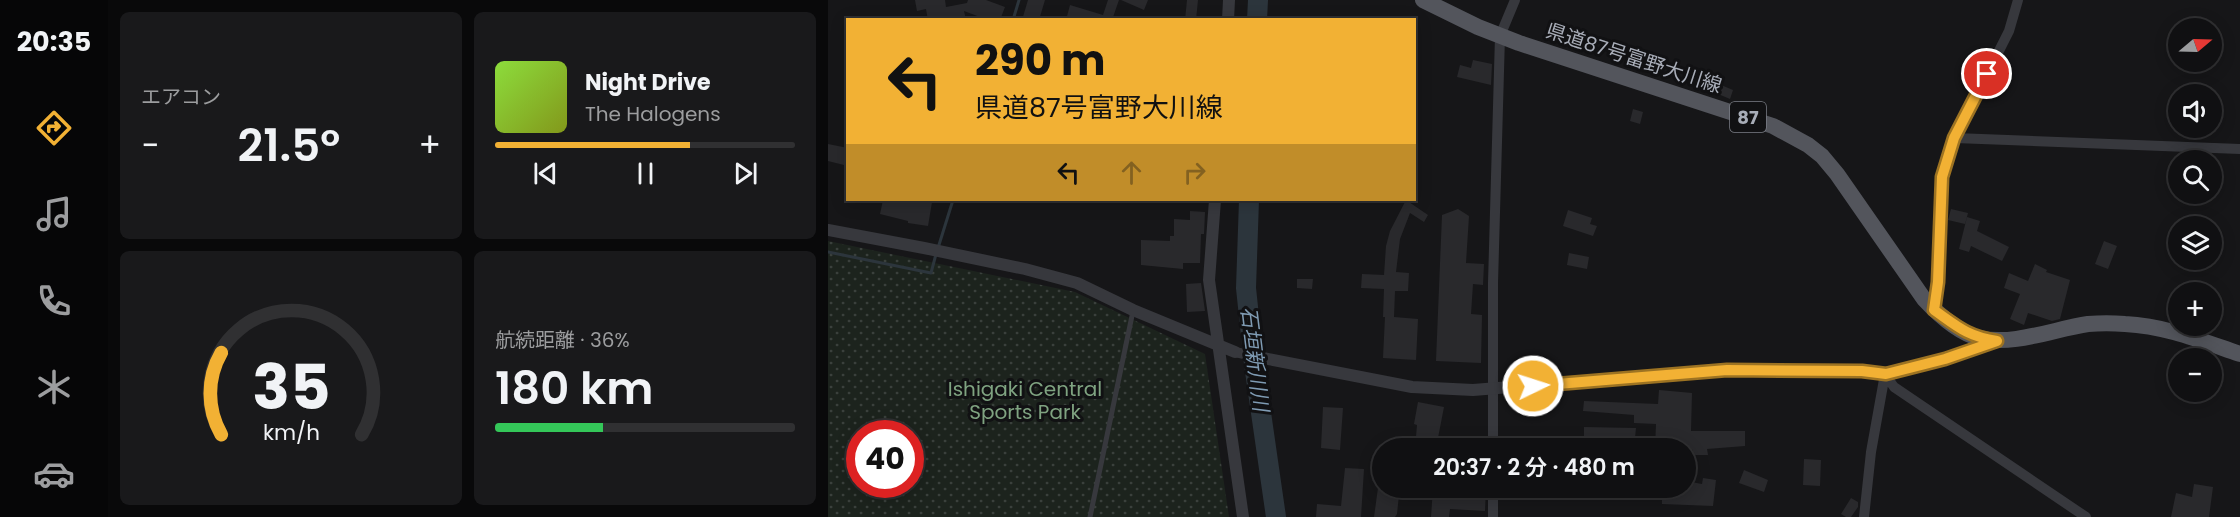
<!DOCTYPE html>
<html lang="ja">
<meta charset="utf-8">
<style>
:root{--surface:#101012;--page:#19191b;--text:#f1f3f6;--muted:#9c9d9f;--line:#303032;--accent:#f2b134}
body{margin:0;font-family:Poppins,"Noto Sans JP",sans-serif;background:var(--page);color:var(--text);height:100vh;display:flex;flex-direction:column;font-size:22px;white-space:nowrap}
*{box-sizing:border-box;margin:0}
p{font-size:20px;color:var(--muted)}
.icon{flex:none;width:33px;height:33px;fill:none;stroke:currentColor;stroke-width:2;stroke-linecap:round;stroke-linejoin:round}
.map{position:relative;flex:1;overflow:hidden}
.details{display:flex;flex-direction:column;gap:12px;padding:12px;background:#09090a;width:720px}
.details>*{flex:none}
.top-card{position:absolute;left:18px;top:18px;width:570px;height:183px;border-radius:0px;box-shadow:0 3px 15px #0003,0 0 0 2px var(--line);background:#f2b134;color:#111;overflow:hidden}
.needle{width:39px;rotate:71deg}
.fabs{position:absolute;left:1340px;top:18px;display:grid;gap:12px}
.fabs a{display:grid;place-items:center;width:54px;height:54px;border-radius:50%;background:var(--surface);box-shadow:0 3px 15px #0003,0 0 0 2px var(--line);font-size:30px}
.speed{position:absolute;left:18px;top:420px;display:flex;gap:12px;font-size:30px;font-weight:700;text-align:center}
.speed>*{display:grid;place-content:center;width:78px;height:78px;border-radius:50%;background:var(--surface);box-shadow:0 3px 15px #0003,0 0 0 2px var(--line);line-height:1}
.speed .limit{border:9px solid #d22;background:#fff;color:#111}
.pin{position:absolute;display:grid;place-items:center;width:51px;height:51px;color:#fff;margin:-26px;border:3px solid #fff;border-radius:50%;box-shadow:0 2px 6px #0007}
.me{position:absolute;width:66px;margin:-33px;rotate:86deg;stroke-linejoin:round;filter:drop-shadow(0 0 4px #0008)}
.turn{display:flex;align-items:center;gap:21px;height:126px;padding:0 30px;font-size:27px}
.turn .icon{width:78px;height:78px;stroke-width:2.5}
.turn b{display:block;font-size:42px;line-height:51px}
.lanes{display:flex;align-items:center;height:57px;padding:0 30px;background:#0003;justify-content:center;gap:30px;direction:ltr}
.lanes .off{opacity:.35}
.big{font-size:45px;font-weight:600;line-height:1.1}
.details .card{flex:1;display:flex;flex-direction:column;justify-content:center;gap:9px;min-width:0;padding:0 21px;border-radius:9px;background:var(--page)}
.details .dial{align-items:center;gap:0}
.dial svg{height:156px;overflow:visible;fill:none;stroke:var(--line);stroke-width:7;stroke-linecap:round;text-anchor:middle}
.dial text{fill:var(--text);stroke:none}
.song{display:flex;align-items:center;gap:18px}
.cover{width:72px;height:72px;border-radius:9px;background:linear-gradient(135deg,hsl(90 70% 55%),hsl(70 70% 35%))}
.played{height:6px;border-radius:3px;background:linear-gradient(90deg,var(--accent) 65%,var(--line) 65%)}
.keys{display:flex;justify-content:space-around;direction:ltr}
.heat{display:flex;justify-content:space-between;align-items:center;font-size:33px;direction:ltr}
.charge{height:9px;border-radius:4px;background:linear-gradient(90deg,#34c759 36%,var(--line) 0)}
.details .tiles{flex:1;display:grid;gap:12px;grid-template-columns:repeat(2,1fr)}
.trip{position:absolute;left:544px;top:438px;width:324px;height:60px;border-radius:30px;background:var(--surface);box-shadow:0 3px 15px #0003,0 0 0 2px var(--line);font-weight:600;line-height:60px;text-align:center}
main{display:flex;flex:1;min-height:0}
.menu{display:flex;flex-direction:column;width:108px;justify-content:space-around;align-items:center;background:#060607;color:var(--muted)}
.menu .icon{width:42px;height:42px}
.menu .selected{color:var(--accent)}
.menu b{font-size:27px;color:var(--text)}
.map>svg:first-child{display:block}
.park{fill:url(#park-dots);fill-rule:evenodd}
.lines{fill:none;stroke-linecap:round;stroke-linejoin:round}
.stream{stroke:#2c353c;stroke-width:3}
.river{stroke:#2c353c;stroke-width:20}
.building{fill:#29292c}
.service{stroke:#37383d;stroke-width:5}
.minor{stroke:#37383d;stroke-width:10}
.tertiary{stroke:#37383d;stroke-width:12}
.primary{stroke:#53555c;stroke-width:16}
.route-casing{stroke:#9d7322;stroke-width:15}
.route{stroke:#f2b134;stroke-width:10}
.labels{text-anchor:middle;dominant-baseline:central;stroke-width:6;stroke-linejoin:round;paint-order:stroke}
.shield{fill:#111113;stroke:#7b7e86;stroke-width:1.5}
.shield-label{font-size:18px;font-weight:bold;fill:#a8adb8}
.street-label{font-size:20px;fill:#a8adb8;stroke:#111113}
.park-label{font-size:20px;fill:#7fa381;stroke:#111113}
.water-label{font-size:21px;font-style:italic;fill:#7f9bb3;stroke:#111113}
</style>
<main>
<nav class="menu">
<b>20:35</b>
<svg class="icon selected" aria-label="directions" viewBox="0 0 24 24"><path d="M12 3l9 9-9 9-9-9zM9 14v-3h6M13 9l2 2-2 2"/></svg>
<svg class="icon" aria-label="music" viewBox="0 0 24 24"><path d="M9 18V5l10-2v13"/><circle cx="6" cy="18" r="3"/><circle cx="16" cy="16" r="3"/></svg>
<svg class="icon" aria-label="phone" viewBox="0 0 24 24"><path d="M5 4h4l2 5-3 2q2 4 5 5l2-3 5 2v4C11 20 4 13 5 4z"/></svg>
<svg class="icon" aria-label="climate" viewBox="0 0 24 24"><path d="M12 3v18M4 7l16 10M4 17L20 7"/></svg>
<svg class="icon" aria-label="car" viewBox="0 0 24 24"><path d="M5 17H2v-5l4-1 3-4h7l3 4 3 1v5h-3M9 17h6M6 11h13"/><circle cx="7" cy="17" r="2"/><circle cx="17" cy="17" r="2"/></svg>
</nav>
<section class="details">
<div class="tiles">
<div class="card"><p>エアコン</p>
<div class="heat"><a>−</a><b class="big">21.5°</b><a>+</a></div>
</div>
<div class="card">
<div class="song"><i class="cover"></i><div><b>Night Drive</b><p>The Halogens</p></div></div>
<div class="played"></div>
<div class="keys"><svg class="icon" aria-label="previous" viewBox="0 0 24 24"><path d="M18 5L8 12l10 7zM5 5v14"/></svg><svg class="icon" aria-label="pause" viewBox="0 0 24 24"><path d="M8 5v14M16 5v14"/></svg><svg class="icon" aria-label="next" viewBox="0 0 24 24"><path d="M6 5l10 7-10 7zM19 5v14"/></svg></div>
</div>
<div class="card dial"><svg viewBox="0 0 100 80">
<path d="M14 69A42 42 0 1 1 86 69"/>
<path d="M14 69A42 42 0 0 1 14 27" stroke="#f2b134"/>
<text x="50" y="56" font-size="32" font-weight="700">35</text>
<text x="50" y="72" font-size="11">km/h</text>
</svg></div>
<div class="card"><p>航続距離 · 36%</p><b class="big">180 km</b><div class="charge"></div></div>
</div>
</section>
<div class="map">
<svg width="1412" height="517" viewBox="0 0 1412 517">
<defs>
<pattern id="park-dots" width="8" height="8" patternUnits="userSpaceOnUse" patternTransform="scale(1.5)"><rect width="8" height="8" fill="#1c231d"/><path d="M2 2h.1M6 6h.1" fill="none" stroke="#3a403c" stroke-width="1.8" stroke-linecap="round"/></pattern>
</defs>
<rect width="100%" height="100%" fill="#161618"/>
<path class="park" d="M0,241L247,292L377,354L401,517H0ZM32,434H82V484H32Z"/>
<g class="lines">
<path class="stream" d="M185,20L191,0
M110,248L125,200
M0,252L103,273L108,254"/>
<path class="river" d="M429,20L430,0
M421,200L418,288L426,364L448,517"/>
</g>
<path class="building" d="M87,0H117L118,7L139,3L140,0H158L177,7L172,20H160L136,11L138,20H100L98,9L89,11Z
M200,0H217L211,20H194Z
M280,0H291L284,20H238L242,5L275,15Z
M293,0H320L316,10Z
M359,0H370L368,20H357Z
M645,60L664,64L663,85L629,77L632,65L643,68Z
M886,82L905,90L902,99L883,91Z
M805,109L815,112L812,124L802,121Z
M0,144L20,148V166L0,161Z
M55,200H92L104,202L100,226L80,223V221L52,214Z
M578,200L600,215L596,222L582,213L572,239L568,272L581,273L580,291H567L566,317L590,319L588,360L555,358L557,317H555L556,289L533,288L534,274L556,275L558,246L562,231Z
M630,209L641,216L638,263L656,264L655,285L645,284L643,314L654,315L653,363L608,361L614,215Z
M1123,209L1140,213L1137,224L1120,220Z
M740,210L764,218L762,224L769,226L765,236L735,226Z
M362,211L377,212L376,234H373L372,263H355V269L313,265V240L342,241V236H346V219L362,220Z
M1139,217L1152,221L1149,231L1181,247L1174,261L1143,246L1141,252L1131,249Z
M1276,241L1289,246L1280,269L1267,264Z
M741,253L761,257L759,269L739,265Z
M1207,264L1219,270L1218,272L1242,280L1232,319L1224,321L1200,313L1196,325L1182,319L1192,294L1176,288L1181,273L1200,281Z
M469,279H485L484,289L469,288Z
M373,283L377,311L359,312L358,284Z
M831,390L864,393L863,431H917V446L879,449L880,455H865V450L858,448H827L828,424L806,423V415L755,411L756,401L830,404Z
M590,402L616,407L610,438L637,441L636,448H587L589,425L586,424Z
M495,407L515,408L512,450L493,448Z
M756,427L808,428L806,448H756Z
M976,459L993,460L992,486L975,485Z
M517,468L536,469L533,517H488L489,504L513,506Z
M916,470L940,480L936,492L911,483Z
M875,478L888,480L885,506L834,504V500L818,498L819,488H858V481L874,484Z
M1366,484L1385,487L1381,517H1343L1348,493L1364,497Z
M550,488H568V494L571,495L569,514L567,517H546Z
M605,488H658L657,511L622,509L621,517H603Z
M793,488H818L802,499Z
M1023,498L1030,502V507L1023,517H1018L1013,514Z"/>
<g class="lines">
<path class="service" d="M262,517L305,311"/>
<path class="minor" d="M1127,138L1412,149
M1106,310L1110,282L1114,177L1127,138L1181,31L1190,0
M407,352L435,358
M1057,374L1066,387L1258,517
M665,448V283L672,36L687,0
M665,517V488
M1036,517L1043,452L1057,374"/>
<path class="tertiary" d="M400,20L401,0
M387,200L381,280L415,517
M0,230L96,248L197,269L249,283L305,310L407,352
M435,358L584,387L645,390L899,370L1034,371L1057,374L1117,359L1167,342"/>
<path class="primary" d="M595,0L650,27L691,43L945,126L980,145L994,156L1009,174L1096,299C1110,314 1131,333 1151,338C1186,346 1226,329 1260,324C1272,323 1285,323 1297,324C1338,326 1374,341 1412,354"/>
</g>
<g class="lines">
<g class="route-casing">
<path id="route" d="M705,386L899,370L1034,371L1058,374L1117,359L1169,341C1139,336 1130,327 1106,310L1110,282L1114,177L1126,138L1159,74"/>
</g>
<use href="#route" class="route"/>
</g>
<g class="labels">
<rect class="shield" x="902" y="102" width="36" height="30" rx="4.5"/>
<g class="shield-label">
<text x="920" y="117">87</text>
</g>
<g class="street-label">
<text transform="translate(806 58) rotate(18)">県道87号富野大川線</text>
</g>
<g class="park-label">
<text x="197" y="389">Ishigaki Central<tspan x="197" dy="23">Sports Park</tspan></text>
</g>
<g class="water-label">
<text transform="translate(427 359) rotate(83)">石垣新川川</text>
</g>
</g>
</svg>
<div class="fabs">
<a><svg class="needle" viewBox="-14 -14 28 28"><path d="M0-13l5 13h-10z" fill="#e53935"/><path d="M0 13l5-13h-10z" fill="#9c9d9f"/></svg></a>
<a><svg class="icon" aria-label="sound" viewBox="0 0 24 24"><path d="M4 9h4l5-4v14l-5-4H4zM17 9q2 3 0 6"/></svg></a>
<a><svg class="icon" aria-label="search" viewBox="0 0 24 24"><circle cx="10" cy="10" r="6"/><path d="M15 15l6 6"/></svg></a>
<a><svg class="icon" aria-label="layers" viewBox="0 0 24 24"><path d="M12 4l9 5-9 5-9-5zM3 14l9 5 9-5"/></svg></a>
<a>+</a>
<a>−</a>
</div>
<div class="speed"><div class="limit">40</div></div>
<div class="pin" style="left:1159px;top:74px;background:#d93025"><svg class="icon" aria-label="arrive" viewBox="0 0 24 24"><path d="M6 21V4h12l-3 4 3 4H6"/></svg></div>
<svg class="me" style="left:705px;top:386px" viewBox="-20 -20 40 40"><circle r="17" fill="#f2b134" stroke="#fff" stroke-width="3"/><path d="M0-11L8 9 0 5-8 9z" fill="#fff"/></svg>
<div class="trip">20:37 · 2 分 · 480 m</div>
<div class="top-card">
<div class="turn"><svg class="icon" aria-label="left" viewBox="0 0 24 24"><path d="M17 20v-9H6M10 6l-5 5 5 5"/></svg><div><b>290 m</b>県道87号富野大川線</div></div>
<div class="lanes"><svg class="icon" aria-label="left" viewBox="0 0 24 24"><path d="M17 20v-9H6M10 6l-5 5 5 5"/></svg><svg class="icon off" aria-label="ahead" viewBox="0 0 24 24"><path d="M12 20V5M6 11l6-6 6 6"/></svg><svg class="icon off" aria-label="right" viewBox="0 0 24 24"><path d="M7 20v-9h11M14 6l5 5-5 5"/></svg></div>
</div>
</div>
</main>
